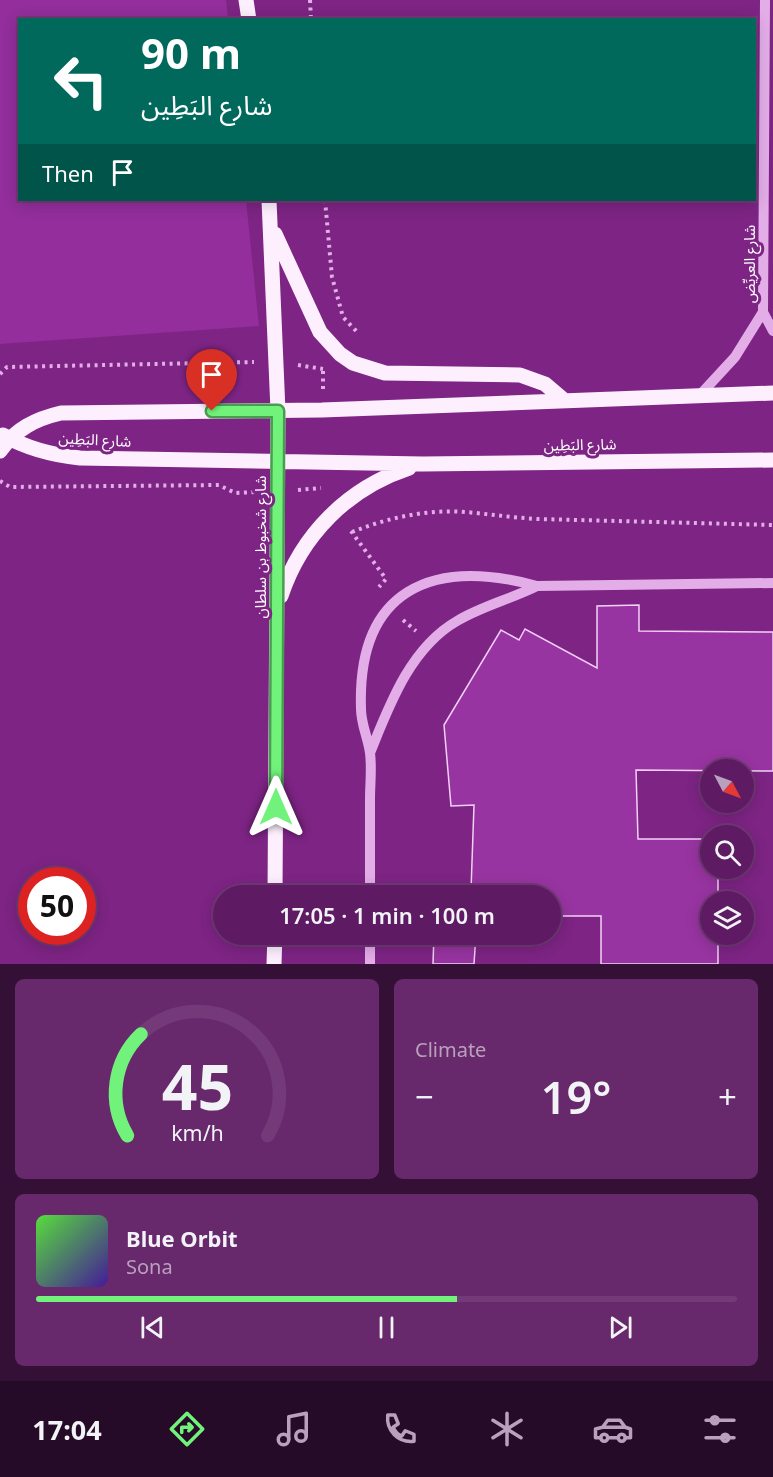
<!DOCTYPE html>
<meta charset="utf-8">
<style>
:root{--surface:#5e1b63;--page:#67286c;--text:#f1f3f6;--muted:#b9a1be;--line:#733978;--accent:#71f27b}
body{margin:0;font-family:"Noto Sans","Noto Sans Arabic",sans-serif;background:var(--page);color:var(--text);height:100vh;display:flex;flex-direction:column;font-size:22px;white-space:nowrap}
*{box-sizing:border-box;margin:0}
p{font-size:20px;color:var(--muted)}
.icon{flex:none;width:33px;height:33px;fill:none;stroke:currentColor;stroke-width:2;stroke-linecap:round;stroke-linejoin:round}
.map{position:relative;height:964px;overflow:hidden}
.sheet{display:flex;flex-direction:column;gap:15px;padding:15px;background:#340f36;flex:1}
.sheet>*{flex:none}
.top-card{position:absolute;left:18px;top:18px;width:738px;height:183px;border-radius:0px;box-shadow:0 3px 15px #0003,0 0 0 2px var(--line);background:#00695c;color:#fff;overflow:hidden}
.needle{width:39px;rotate:131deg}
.buttons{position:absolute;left:700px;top:759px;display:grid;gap:12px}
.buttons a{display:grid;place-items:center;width:54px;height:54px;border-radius:50%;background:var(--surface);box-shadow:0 3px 15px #0003,0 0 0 2px var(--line);font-size:30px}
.speed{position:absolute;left:18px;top:867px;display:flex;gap:12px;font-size:30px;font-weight:700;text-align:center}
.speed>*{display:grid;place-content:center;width:78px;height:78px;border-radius:50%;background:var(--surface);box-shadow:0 3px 15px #0003,0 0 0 2px var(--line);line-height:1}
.speed .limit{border:9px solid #d22;background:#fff;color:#111}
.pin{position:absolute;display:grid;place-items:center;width:51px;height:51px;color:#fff;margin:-62px -26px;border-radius:50% 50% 50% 0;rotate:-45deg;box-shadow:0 0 6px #0007}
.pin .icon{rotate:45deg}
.me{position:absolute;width:66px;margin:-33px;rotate:0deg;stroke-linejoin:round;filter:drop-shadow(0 0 4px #0008)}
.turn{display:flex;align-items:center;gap:21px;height:126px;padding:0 24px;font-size:27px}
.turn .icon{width:78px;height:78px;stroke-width:2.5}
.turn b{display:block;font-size:42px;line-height:51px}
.then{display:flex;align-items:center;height:57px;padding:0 24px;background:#0003;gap:12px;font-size:22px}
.big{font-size:45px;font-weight:600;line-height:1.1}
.sheet .tile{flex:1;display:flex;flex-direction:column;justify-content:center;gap:9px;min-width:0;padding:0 21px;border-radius:9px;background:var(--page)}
.sheet .dial{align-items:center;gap:0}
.dial svg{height:156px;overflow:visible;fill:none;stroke:var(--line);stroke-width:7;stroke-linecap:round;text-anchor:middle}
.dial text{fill:var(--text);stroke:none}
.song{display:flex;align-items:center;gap:18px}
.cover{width:72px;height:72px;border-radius:9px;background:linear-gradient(135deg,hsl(110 70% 55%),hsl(260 70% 35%))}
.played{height:6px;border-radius:3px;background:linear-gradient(90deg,var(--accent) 60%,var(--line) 60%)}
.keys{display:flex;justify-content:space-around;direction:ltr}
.heat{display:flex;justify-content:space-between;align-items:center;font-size:33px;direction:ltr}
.sheet .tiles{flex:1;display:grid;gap:15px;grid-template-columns:1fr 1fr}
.tile:last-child{grid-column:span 2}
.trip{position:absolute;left:213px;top:885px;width:348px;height:60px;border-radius:30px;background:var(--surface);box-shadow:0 3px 15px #0003,0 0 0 2px var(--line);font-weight:600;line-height:60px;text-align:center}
.tab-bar{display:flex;height:96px;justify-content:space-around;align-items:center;background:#260b28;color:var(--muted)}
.tab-bar .icon{width:42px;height:42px}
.tab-bar .active{color:var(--accent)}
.tab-bar b{font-size:27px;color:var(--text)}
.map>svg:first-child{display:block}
.green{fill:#932e9c}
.building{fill:#9834a1;stroke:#f3d1f6;stroke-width:1.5}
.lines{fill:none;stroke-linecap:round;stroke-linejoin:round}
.path{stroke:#e3ade8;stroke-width:4;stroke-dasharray:3 4.5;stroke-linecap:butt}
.minor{stroke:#e3ade8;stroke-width:10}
.major{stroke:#fdeffe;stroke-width:15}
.route-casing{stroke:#499d50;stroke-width:15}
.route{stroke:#71f27b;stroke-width:10}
.labels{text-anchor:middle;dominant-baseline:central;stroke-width:6;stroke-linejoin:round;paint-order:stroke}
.street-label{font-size:15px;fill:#fff;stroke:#7d2484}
</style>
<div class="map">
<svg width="773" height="964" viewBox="0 0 773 964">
<rect width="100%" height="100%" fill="#7d2484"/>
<path class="green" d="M0,0H226L228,19L20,20V200H246L259,326L0,344Z"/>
<path class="building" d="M639,605V631L773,632V771L636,770L638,839H711V868H718V902H711V934H718V964H601V916H550V896H484V891L471,890L474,805L451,806L444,725L501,630L519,640L525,629L597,668V606Z
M434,934H476L474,964H433Z"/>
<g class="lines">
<path class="path" d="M310,0L311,20
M325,200L332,277L343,317L359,334
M298,365L323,369
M0,374L7,367L254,362
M323,389V369
M0,481L10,487L219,485L235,493L257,492
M298,490L321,488
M351,531L386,579L379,587
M352,532C387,518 427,509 465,512C490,514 514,518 539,519L773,525
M403,620L416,631"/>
<path class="minor" d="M765,0L763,312L773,331
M699,396L735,357L763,312
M370,753C389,706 410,648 457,621C482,606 511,599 537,586
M370,896C370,863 370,831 370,799C370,784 372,768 370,753C368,738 361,724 361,709C357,590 431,557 537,586L773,583
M370,934V964"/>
<path class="major" d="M246,0L249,20
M269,200L278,411L275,896
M275,234L320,332L340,354L353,363L385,373L520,375L545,384L565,401
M3,435C28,449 52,455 80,458L423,464L773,460
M0,451C16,429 35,419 61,413L322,410L773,393
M281,596C301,535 348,488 409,468
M274,964L275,934"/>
</g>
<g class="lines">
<g class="route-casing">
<path id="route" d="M212,411H278L276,807"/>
</g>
<use href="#route" class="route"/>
</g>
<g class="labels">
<g class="street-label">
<text transform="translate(749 264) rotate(-90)">شارع العريِّض</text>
<text transform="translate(95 439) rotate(3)">شارع البَطِين</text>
<text transform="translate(580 444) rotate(-1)">شارع البَطِين</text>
<text transform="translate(260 547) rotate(-90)">شارع شخبوط بن سلطان</text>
</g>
</g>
</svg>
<div class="buttons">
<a><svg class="needle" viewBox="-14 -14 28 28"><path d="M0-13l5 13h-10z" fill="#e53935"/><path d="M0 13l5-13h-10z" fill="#b9a1be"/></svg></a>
<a><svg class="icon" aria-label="search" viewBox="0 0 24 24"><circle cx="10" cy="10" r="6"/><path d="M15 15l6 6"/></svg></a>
<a><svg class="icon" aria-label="layers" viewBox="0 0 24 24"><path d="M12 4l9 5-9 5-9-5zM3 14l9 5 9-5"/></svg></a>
</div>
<div class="speed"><div class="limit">50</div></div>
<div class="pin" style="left:212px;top:411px;background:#d93025"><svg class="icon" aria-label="arrive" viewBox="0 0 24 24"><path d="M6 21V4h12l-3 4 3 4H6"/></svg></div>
<svg class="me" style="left:276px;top:807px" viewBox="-20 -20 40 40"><path d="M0-17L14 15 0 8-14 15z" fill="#71f27b" stroke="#fff" stroke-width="4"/></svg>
<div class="trip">17:05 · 1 min · 100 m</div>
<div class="top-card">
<div class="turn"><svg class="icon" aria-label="left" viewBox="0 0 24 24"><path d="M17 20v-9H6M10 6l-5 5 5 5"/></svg><div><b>90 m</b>شارع البَطِين</div></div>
<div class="then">Then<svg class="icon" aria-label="arrive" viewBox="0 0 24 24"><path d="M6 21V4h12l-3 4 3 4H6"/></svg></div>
</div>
</div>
<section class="sheet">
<div class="tiles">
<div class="tile dial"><svg viewBox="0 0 100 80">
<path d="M14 69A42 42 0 1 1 86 69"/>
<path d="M14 69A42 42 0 0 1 21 17" stroke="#71f27b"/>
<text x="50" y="56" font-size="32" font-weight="700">45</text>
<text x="50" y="72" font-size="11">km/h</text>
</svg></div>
<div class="tile"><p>Climate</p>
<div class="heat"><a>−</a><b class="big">19°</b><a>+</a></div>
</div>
<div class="tile">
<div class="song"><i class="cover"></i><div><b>Blue Orbit</b><p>Sona</p></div></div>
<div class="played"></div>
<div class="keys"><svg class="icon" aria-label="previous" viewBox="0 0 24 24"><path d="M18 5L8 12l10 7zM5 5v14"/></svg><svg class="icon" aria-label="pause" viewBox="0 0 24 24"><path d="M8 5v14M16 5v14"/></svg><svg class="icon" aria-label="next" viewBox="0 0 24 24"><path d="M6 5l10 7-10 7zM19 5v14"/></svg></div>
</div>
</div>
</section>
<nav class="tab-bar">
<b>17:04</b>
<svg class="icon active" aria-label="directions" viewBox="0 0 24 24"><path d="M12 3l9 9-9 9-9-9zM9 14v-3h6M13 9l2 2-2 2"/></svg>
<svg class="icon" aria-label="music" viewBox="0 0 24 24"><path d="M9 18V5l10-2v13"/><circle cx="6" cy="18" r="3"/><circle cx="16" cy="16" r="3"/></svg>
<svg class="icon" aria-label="phone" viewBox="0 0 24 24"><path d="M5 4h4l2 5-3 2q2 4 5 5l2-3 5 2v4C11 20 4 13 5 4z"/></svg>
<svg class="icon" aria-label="climate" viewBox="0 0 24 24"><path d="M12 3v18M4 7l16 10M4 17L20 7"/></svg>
<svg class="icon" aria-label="car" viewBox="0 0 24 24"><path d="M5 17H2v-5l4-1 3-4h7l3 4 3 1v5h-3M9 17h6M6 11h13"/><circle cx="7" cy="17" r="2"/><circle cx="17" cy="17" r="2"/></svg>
<svg class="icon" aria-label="filters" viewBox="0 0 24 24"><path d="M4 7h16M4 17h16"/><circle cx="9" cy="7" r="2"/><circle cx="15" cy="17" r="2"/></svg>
</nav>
